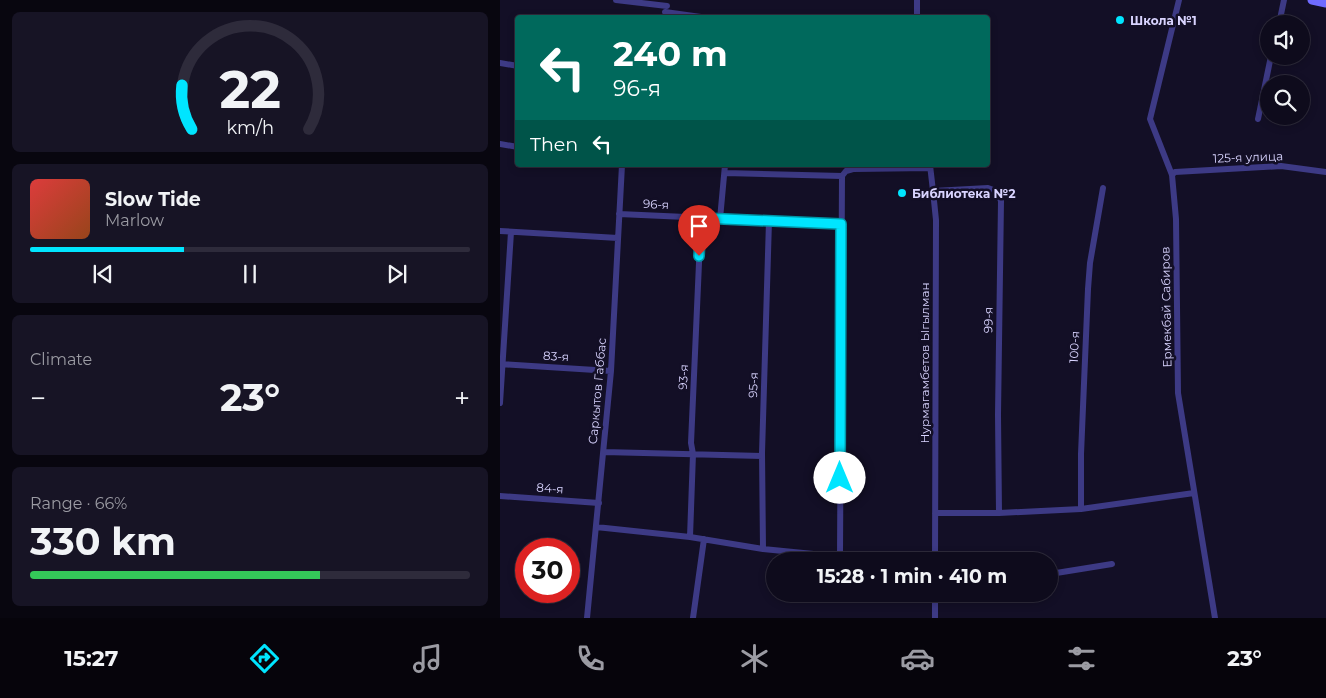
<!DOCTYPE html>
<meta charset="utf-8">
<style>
:root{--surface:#0e0b1c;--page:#171425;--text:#f1f3f6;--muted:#9b9ba3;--line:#2e2b3b;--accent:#00e5ff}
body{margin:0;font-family:Montserrat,sans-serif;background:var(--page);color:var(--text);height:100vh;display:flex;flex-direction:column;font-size:19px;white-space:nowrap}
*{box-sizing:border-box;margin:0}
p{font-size:16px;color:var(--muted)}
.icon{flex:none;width:28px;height:28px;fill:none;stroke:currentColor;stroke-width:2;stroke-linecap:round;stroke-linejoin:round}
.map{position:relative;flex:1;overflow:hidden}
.panel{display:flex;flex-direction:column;gap:12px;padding:12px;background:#08060f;width:500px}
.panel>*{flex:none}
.top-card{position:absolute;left:15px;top:15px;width:475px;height:152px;border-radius:5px;box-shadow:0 2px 8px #0003,0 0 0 1px var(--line);background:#00695c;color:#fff;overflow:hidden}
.buttons{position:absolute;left:760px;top:15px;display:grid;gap:10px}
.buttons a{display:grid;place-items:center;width:50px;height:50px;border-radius:50%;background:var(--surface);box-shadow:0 2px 8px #0003,0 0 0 1px var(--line);font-size:25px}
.speed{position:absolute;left:15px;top:538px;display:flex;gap:10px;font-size:25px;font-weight:700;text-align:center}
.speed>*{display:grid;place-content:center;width:65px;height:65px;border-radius:50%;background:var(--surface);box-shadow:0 2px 8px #0003,0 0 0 1px var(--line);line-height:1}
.speed .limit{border:8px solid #d22;background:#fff;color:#111}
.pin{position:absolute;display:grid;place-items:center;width:42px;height:42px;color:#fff;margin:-51px -21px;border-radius:50% 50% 50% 0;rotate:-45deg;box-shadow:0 0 5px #0007}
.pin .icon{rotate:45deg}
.me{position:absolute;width:55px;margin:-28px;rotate:0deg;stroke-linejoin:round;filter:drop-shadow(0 0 4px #0008)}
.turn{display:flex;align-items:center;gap:18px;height:105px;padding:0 15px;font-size:22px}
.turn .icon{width:65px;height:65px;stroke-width:2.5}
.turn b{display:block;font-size:35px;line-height:42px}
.then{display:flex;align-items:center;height:48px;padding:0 15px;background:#0003;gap:10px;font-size:19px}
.big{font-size:38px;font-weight:700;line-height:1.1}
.panel .widget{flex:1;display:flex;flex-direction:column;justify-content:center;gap:8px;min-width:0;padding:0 18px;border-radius:8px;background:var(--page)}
.panel .dial{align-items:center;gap:0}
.dial svg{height:130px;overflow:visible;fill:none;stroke:var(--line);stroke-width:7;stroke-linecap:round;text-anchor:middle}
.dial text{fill:var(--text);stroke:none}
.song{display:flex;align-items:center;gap:15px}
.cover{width:60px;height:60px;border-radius:8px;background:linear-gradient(135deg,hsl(0 70% 55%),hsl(20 70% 35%))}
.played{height:5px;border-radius:2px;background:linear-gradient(90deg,var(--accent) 35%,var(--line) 35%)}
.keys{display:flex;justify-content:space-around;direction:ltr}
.heat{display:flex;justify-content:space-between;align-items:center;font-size:28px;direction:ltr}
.charge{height:8px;border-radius:4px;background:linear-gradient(90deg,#34c759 66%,var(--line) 0)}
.trip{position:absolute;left:266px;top:552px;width:292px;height:50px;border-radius:25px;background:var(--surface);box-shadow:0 2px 8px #0003,0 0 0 1px var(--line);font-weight:700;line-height:50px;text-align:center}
.tabs{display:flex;height:80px;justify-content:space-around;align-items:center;background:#06040b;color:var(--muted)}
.tabs .icon{width:35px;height:35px}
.tabs .active{color:var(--accent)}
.tabs b{font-size:22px;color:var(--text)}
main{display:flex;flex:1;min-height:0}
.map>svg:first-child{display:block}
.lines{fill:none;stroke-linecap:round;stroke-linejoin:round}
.street{stroke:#3d3a85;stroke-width:6}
.secondary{stroke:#6f6bff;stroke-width:9}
.route-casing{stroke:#0095a6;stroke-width:12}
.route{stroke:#00e5ff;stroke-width:9}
.poi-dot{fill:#00e5ff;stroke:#130f26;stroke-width:2}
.labels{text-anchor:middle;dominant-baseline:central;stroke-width:5;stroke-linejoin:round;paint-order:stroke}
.poi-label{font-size:12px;font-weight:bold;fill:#d9d4ff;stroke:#130f26;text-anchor:start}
.street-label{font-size:12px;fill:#d9d4ff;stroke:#130f26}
</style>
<main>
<section class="panel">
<div class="widget dial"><svg viewBox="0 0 100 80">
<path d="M14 69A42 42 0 1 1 86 69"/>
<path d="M14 69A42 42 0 0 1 8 42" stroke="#00e5ff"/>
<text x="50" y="56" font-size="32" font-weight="700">22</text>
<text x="50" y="72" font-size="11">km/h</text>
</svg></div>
<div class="widget">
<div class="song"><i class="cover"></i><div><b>Slow Tide</b><p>Marlow</p></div></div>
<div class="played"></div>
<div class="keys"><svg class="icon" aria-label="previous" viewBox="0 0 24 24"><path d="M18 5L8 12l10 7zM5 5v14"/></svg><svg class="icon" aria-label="pause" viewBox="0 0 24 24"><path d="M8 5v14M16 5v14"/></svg><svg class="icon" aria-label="next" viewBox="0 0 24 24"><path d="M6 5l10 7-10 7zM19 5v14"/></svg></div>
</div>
<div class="widget"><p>Climate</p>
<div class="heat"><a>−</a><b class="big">23°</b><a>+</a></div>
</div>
<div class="widget"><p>Range · 66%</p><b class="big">330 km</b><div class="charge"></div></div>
</section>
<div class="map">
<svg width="826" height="618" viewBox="0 0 826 618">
<rect width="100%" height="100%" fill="#130f26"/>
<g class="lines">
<path class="street" d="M116,0L167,6
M417,0V18
M679,0L650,119L672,175L676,219L678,393L715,618
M165,12L208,18
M779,24L784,0
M0,63L18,66
M758,119L771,56
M0,144L18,147
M430,165L433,191L436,220L435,561
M225,173L342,176
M672,175L675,172L781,166L826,172
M433,191L488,188L496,191L501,201L498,415L499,513
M119,214L341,224
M220,219L225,165
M0,231L118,238
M0,364L111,371
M0,403L11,232
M104,452L262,456
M0,496L99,503
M581,509V454L588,289L590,263L603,188
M435,513H499L581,509L694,493
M96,527L190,537L263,549L384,561
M190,537L193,454L191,443L201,218
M263,549L262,453L269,221
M340,556L342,176L346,171L353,169L430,168
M550,574L612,564
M87,618L111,371L122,165
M193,618L204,539
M435,618V594"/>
<path class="secondary" d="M812,0L826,3"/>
</g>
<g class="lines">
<g class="route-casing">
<path id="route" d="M199,256L201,218L341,224L340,478"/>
</g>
<use href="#route" class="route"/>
</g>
<g class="poi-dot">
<circle cx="620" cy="20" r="5"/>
<circle cx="402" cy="193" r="5"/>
</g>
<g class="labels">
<g class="poi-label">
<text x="630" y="20">Школа №1</text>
<text x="412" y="193">Библиотека №2</text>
</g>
<g class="street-label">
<text transform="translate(748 157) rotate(-2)">125-я улица</text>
<text transform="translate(156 204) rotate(3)">96-я</text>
<text transform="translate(666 307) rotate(-91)">Ермекбай Сабиров</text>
<text transform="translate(488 320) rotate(-89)">99-я</text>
<text transform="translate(574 347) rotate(-87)">100-я</text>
<text transform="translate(56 356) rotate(3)">83-я</text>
<text transform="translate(424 363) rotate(-90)">Нурмагамбетов Ыгылман</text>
<text transform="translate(183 377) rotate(-87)">93-я</text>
<text transform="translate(253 385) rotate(-88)">95-я</text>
<text transform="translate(97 391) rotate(-85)">Саркытов Габбас</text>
<text transform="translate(50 488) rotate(4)">84-я</text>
</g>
</g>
</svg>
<div class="buttons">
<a><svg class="icon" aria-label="sound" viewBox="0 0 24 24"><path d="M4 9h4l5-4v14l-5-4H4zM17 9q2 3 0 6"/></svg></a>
<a><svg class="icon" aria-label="search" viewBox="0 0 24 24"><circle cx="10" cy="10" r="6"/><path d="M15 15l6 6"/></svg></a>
</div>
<div class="speed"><div class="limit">30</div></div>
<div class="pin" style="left:199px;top:256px;background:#d93025"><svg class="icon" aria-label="arrive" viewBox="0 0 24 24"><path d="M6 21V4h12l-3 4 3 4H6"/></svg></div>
<svg class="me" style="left:340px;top:478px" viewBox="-20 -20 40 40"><circle r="19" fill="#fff"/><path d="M0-13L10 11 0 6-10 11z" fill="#00e5ff"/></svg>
<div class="trip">15:28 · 1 min · 410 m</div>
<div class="top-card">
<div class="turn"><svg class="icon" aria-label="left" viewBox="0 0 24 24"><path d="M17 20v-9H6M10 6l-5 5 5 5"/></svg><div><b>240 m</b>96-я</div></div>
<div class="then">Then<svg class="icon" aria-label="left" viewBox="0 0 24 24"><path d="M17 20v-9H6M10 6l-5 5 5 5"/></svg></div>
</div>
</div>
</main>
<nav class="tabs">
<b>15:27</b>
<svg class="icon active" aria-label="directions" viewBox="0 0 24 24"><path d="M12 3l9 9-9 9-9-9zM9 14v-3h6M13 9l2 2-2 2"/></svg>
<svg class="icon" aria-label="music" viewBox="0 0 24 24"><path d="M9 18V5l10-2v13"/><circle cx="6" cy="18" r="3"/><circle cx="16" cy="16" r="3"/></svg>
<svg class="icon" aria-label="phone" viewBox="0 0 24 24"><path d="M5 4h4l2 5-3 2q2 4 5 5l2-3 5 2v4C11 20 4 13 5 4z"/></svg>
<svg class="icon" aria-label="climate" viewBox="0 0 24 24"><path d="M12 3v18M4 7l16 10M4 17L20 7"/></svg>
<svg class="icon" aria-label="car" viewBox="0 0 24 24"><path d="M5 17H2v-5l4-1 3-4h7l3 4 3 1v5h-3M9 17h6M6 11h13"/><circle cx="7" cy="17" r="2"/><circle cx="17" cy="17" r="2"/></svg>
<svg class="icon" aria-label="filters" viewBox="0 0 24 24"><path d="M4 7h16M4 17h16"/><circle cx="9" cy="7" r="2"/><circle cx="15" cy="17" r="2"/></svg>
<b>23°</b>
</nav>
